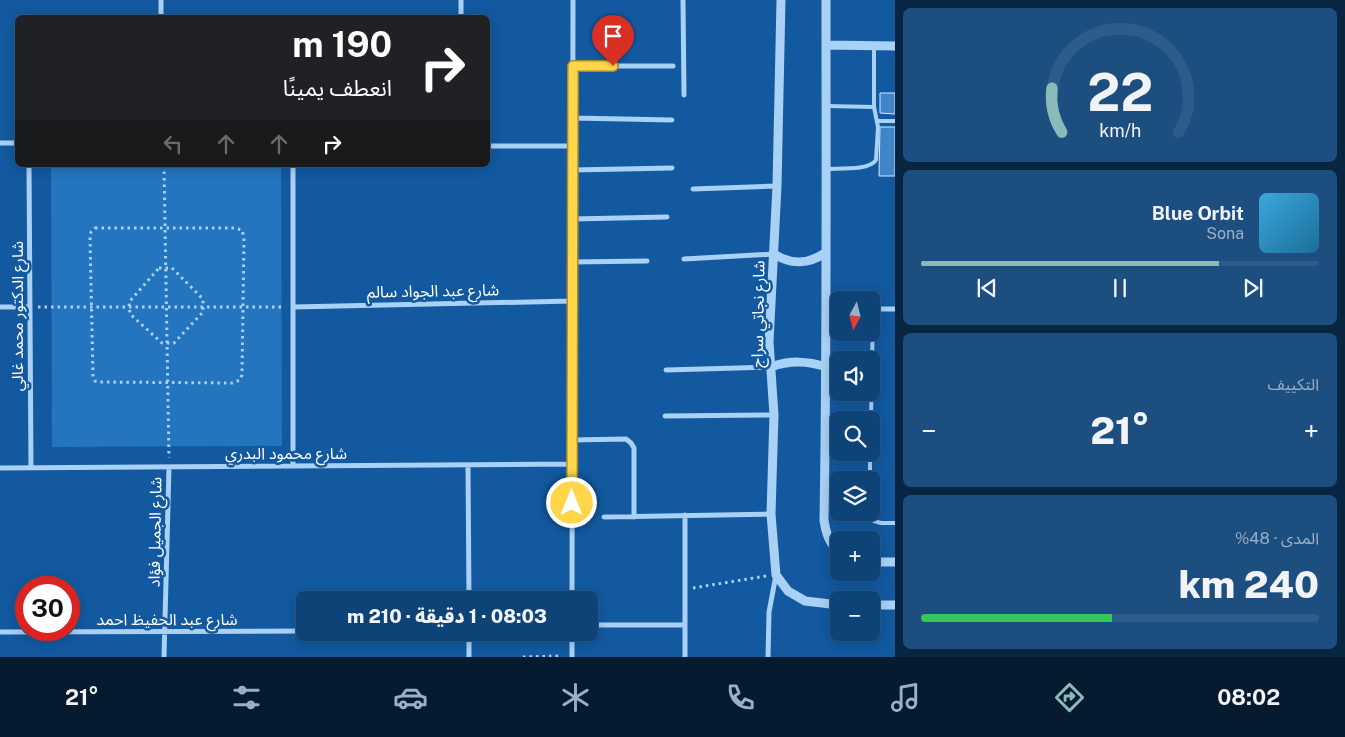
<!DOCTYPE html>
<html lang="ar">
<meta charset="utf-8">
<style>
:root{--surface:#0e4378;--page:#1c4e80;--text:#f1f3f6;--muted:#9bb0c6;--line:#2e5c8a;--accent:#8bbbb9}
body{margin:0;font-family:"Public Sans","Noto Sans Arabic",sans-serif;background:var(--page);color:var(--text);direction:rtl;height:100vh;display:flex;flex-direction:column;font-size:19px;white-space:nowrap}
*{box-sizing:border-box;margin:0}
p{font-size:16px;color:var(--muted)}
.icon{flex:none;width:28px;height:28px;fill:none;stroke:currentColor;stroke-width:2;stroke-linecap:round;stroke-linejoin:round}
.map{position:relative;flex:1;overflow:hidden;direction:ltr}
.sheet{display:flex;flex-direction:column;gap:8px;padding:8px;background:#082542;width:450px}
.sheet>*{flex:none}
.hud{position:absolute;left:15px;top:15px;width:475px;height:152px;border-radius:8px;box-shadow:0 2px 12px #0003,0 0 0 1px var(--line);direction:rtl;background:#202124;color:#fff;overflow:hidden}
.needle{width:32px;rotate:187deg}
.buttons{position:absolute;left:830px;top:291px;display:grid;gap:10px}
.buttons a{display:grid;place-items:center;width:50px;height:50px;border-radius:8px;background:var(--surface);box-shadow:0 2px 12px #0003,0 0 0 1px var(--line);font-size:25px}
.speed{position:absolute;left:15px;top:576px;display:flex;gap:10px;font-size:25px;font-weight:700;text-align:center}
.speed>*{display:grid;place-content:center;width:65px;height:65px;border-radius:50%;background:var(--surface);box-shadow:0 2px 12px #0003,0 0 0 1px var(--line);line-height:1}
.speed .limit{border:8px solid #d22;background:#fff;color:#111}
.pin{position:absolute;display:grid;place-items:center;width:42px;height:42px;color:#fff;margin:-51px -21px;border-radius:50% 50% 50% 0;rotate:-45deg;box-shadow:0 0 5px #0007}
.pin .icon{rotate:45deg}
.me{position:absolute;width:55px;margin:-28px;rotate:0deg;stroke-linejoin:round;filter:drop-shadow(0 0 4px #0008)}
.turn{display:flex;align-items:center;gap:18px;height:105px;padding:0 15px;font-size:22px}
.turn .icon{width:65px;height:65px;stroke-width:2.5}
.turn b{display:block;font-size:35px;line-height:42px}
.lanes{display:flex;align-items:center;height:48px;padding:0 15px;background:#0003;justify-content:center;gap:25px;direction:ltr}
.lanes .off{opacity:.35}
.big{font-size:38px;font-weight:800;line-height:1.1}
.sheet .widget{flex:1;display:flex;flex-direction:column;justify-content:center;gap:8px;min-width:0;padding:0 18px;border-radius:8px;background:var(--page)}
.sheet .dial{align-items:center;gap:0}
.dial svg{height:130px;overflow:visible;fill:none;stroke:var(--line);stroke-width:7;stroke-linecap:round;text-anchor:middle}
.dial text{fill:var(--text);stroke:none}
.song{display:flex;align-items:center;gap:15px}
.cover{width:60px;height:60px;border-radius:8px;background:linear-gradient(135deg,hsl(200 70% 55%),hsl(200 70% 35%))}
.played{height:5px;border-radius:2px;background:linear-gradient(90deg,var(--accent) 75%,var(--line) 75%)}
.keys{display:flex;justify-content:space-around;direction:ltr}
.heat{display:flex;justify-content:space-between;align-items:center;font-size:28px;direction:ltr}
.charge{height:8px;border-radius:4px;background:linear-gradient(90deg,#34c759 48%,var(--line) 0)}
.trip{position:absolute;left:296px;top:591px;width:302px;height:50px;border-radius:8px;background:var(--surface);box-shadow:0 2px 12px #0003,0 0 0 1px var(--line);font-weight:800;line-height:50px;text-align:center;direction:rtl}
.tabs{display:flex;height:80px;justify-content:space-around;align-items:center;background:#061b30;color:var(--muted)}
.tabs .icon{width:35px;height:35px}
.tabs .on{color:var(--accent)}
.tabs b{font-size:22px;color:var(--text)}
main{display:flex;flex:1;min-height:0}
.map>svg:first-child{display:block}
.green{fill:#2474be}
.building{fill:#3f85c8;stroke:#d2e9fe}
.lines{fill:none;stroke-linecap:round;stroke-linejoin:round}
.path{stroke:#a9d0f5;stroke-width:3;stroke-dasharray:2.5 4;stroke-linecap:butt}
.service{stroke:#a9d0f5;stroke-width:4}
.minor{stroke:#a9d0f5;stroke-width:5}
.tertiary{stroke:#a9d0f5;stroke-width:9}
.route-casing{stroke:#a68a30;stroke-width:12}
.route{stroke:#ffd54a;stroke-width:9}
.labels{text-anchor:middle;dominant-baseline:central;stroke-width:5;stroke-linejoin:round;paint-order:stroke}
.street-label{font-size:16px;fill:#fff;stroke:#1259a0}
</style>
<main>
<section class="sheet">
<div class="widget dial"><svg viewBox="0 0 100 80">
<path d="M14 69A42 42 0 1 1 86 69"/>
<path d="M14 69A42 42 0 0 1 8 42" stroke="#8bbbb9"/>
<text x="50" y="56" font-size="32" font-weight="700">22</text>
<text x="50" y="72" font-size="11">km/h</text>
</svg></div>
<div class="widget">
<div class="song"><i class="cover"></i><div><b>Blue Orbit</b><p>Sona</p></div></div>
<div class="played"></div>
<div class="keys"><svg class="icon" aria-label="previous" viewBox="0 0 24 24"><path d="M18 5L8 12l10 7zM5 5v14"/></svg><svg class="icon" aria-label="pause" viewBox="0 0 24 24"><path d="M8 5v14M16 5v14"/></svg><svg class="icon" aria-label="next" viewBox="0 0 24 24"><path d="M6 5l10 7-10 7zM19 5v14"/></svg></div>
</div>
<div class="widget"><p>التكييف</p>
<div class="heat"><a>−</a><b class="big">21°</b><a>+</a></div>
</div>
<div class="widget"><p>المدى · 48%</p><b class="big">240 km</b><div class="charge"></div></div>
</section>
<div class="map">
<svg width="895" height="657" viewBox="0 0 895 657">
<rect width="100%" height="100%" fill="#1259a0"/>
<path class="green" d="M51,166H281L282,446L52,447Z"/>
<path class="building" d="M880,93H895V114L880,113Z
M880,127H895V176H879Z"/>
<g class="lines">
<path class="path" d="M164,165L169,458
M95,228H234L242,230L244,238L242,375L240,380L232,383L99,382L95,381L93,377L90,237L91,232Z
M159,268H172L203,299V312L174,343H162L130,314L129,302Z
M38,307H284
M693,588L766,576
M523,657L562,656"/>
<path class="service" d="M827,106L874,107
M877,121H895
M826,169C839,168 869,171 876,160L878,127L874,107V46
M871,420L873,309
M870,480V452
M870,512L874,521L881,523H895"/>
<path class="minor" d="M161,0V18
M461,0V18
M683,0L684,95
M573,66H673
M573,118L672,120
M0,143H18
M488,146H573
M29,165L31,468
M293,165V466
M573,170L672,168
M693,189L777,186
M572,219L667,217
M684,259L774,254
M572,262L647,261
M0,307H30
M293,307L572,301
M827,309H839
M871,309H895
M666,370L771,367
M665,416L774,415
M572,440L626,439L631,443L634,448V517
M468,465L469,600
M0,468L572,464
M685,515V657
M604,517L771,514
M572,600L573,0
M590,625H685
M0,632L305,631
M469,632V657
M164,657L169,467
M572,657V632
M768,657L769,612L776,575"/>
<path class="tertiary" d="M781,0L777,186L769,342L774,415L771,514L776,575L788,591L805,601L839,605
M826,0C826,173 827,347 824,520C826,534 829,542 839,553
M826,45L895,46
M774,254C791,265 809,264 825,253
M771,367C790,360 807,361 827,367
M871,562H895
M871,605H895"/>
</g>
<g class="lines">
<g class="route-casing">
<path id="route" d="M572,503L573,66H613"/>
</g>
<use href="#route" class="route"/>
</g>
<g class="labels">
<g class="street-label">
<text transform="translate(433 291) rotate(-1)">شارع عبد الجواد سالم</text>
<text transform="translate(758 314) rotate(-89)">شارع نجاتي سراج</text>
<text transform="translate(17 316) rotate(-90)">شارع الدكتور محمد غالي</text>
<text x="286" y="453">شارع محمود البدري</text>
<text transform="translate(155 532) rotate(-89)">شارع الجميل فؤاد</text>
<text x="167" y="619">شارع عبد الحفيظ احمد</text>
</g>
</g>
</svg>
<div class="buttons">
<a><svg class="needle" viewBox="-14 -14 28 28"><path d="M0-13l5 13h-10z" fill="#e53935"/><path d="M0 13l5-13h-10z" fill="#9bb0c6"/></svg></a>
<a><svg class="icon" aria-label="sound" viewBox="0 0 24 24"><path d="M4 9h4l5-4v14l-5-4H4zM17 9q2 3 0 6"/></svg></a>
<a><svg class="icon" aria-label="search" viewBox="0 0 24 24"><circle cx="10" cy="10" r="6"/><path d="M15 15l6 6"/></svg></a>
<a><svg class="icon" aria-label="layers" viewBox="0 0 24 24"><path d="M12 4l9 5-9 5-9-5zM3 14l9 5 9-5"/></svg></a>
<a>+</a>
<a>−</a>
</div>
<div class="speed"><div class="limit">30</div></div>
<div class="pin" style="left:613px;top:66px;background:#d93025"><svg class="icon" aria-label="arrive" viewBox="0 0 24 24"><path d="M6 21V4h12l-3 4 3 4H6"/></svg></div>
<svg class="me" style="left:572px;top:503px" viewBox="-20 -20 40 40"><circle r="17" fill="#ffd54a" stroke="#fff" stroke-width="3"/><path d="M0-11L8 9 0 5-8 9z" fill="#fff"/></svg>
<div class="trip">08:03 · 1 دقيقة · 210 m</div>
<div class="hud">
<div class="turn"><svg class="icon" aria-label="right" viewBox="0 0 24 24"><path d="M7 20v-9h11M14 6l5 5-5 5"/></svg><div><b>190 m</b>انعطف يمينًا</div></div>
<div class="lanes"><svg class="icon off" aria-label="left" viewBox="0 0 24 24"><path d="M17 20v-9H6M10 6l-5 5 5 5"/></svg><svg class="icon off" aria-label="ahead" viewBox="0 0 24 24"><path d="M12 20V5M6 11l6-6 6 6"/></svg><svg class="icon off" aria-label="ahead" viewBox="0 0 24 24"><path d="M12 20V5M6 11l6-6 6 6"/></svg><svg class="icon" aria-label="right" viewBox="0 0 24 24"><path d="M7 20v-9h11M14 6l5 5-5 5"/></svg></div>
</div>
</div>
</main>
<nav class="tabs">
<b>08:02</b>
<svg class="icon on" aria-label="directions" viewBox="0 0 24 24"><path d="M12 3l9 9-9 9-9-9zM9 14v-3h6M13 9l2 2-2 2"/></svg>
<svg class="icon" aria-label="music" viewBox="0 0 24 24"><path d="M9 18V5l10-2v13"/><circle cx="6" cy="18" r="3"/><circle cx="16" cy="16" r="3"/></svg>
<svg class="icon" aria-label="phone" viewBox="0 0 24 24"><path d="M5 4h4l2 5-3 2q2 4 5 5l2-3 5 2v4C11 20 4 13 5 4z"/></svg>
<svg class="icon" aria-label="climate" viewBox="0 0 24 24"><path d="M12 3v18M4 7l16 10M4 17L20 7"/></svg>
<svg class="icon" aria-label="car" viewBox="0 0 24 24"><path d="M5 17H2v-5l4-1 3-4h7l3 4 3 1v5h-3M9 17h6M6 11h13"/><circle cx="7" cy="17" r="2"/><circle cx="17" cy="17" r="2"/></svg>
<svg class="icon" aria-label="filters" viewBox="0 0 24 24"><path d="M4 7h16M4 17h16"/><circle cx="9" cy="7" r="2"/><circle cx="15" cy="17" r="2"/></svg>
<b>21°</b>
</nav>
